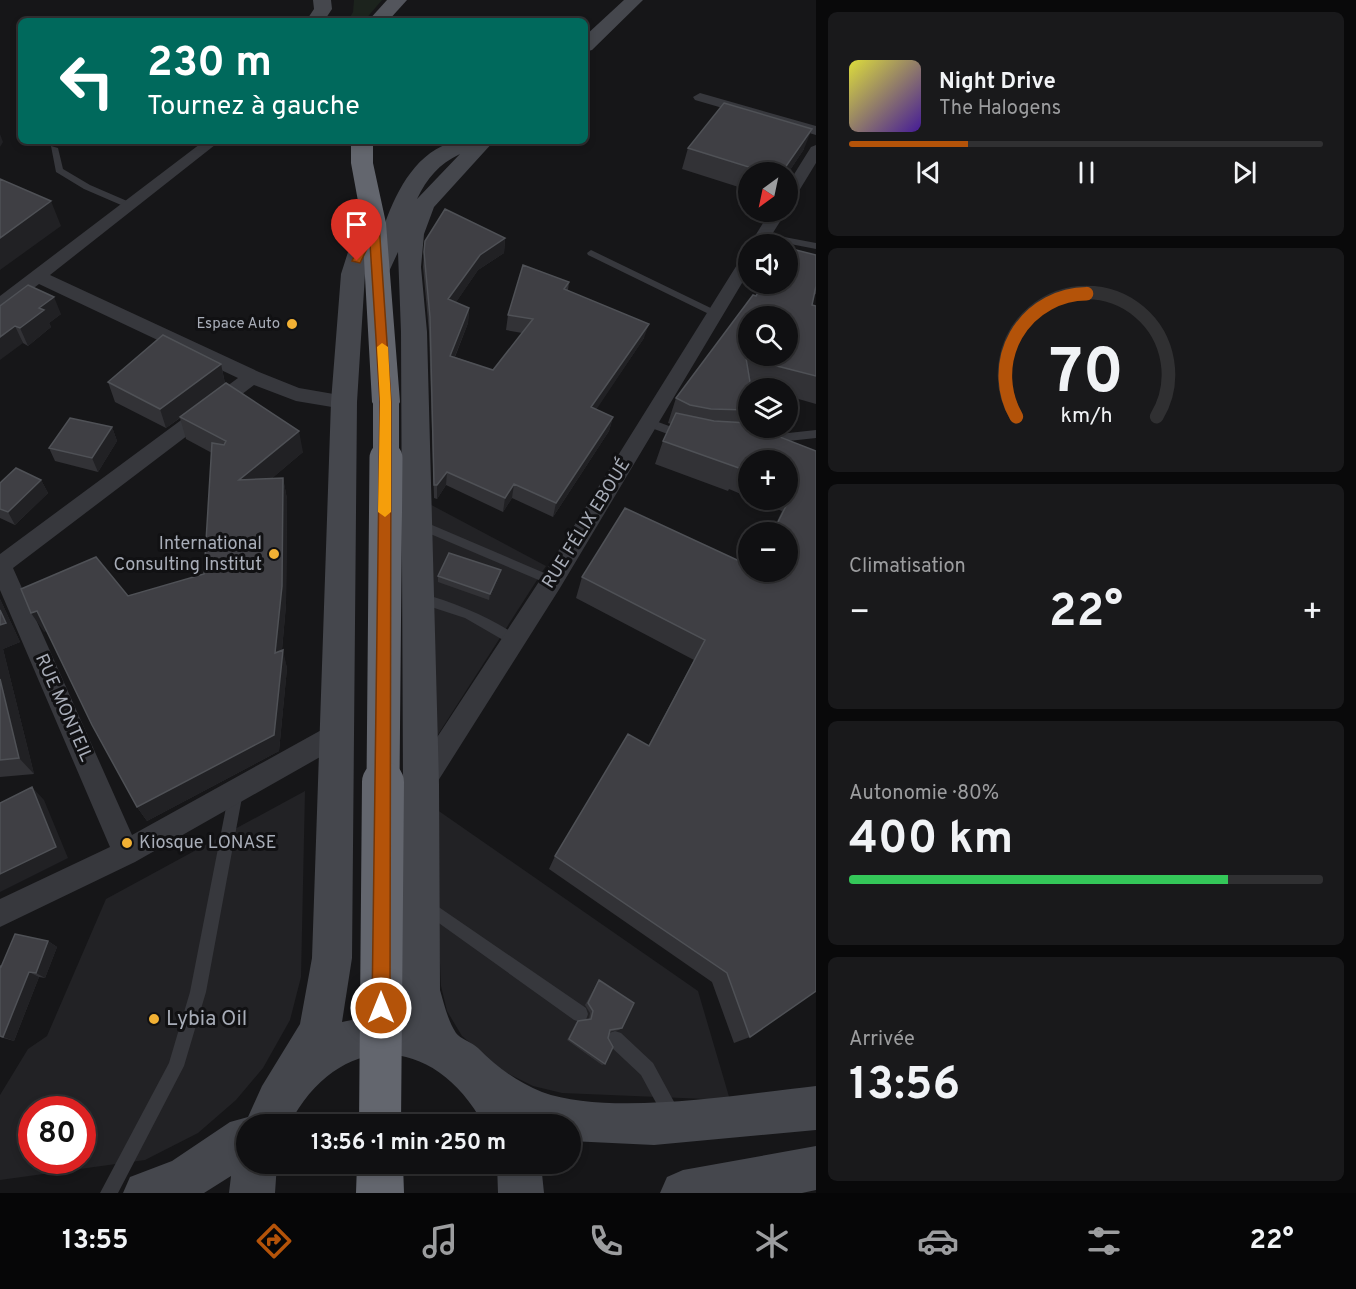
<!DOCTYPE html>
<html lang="fr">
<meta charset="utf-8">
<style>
:root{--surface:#101012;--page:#19191b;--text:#f1f3f6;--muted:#9c9d9f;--line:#303032;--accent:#b45309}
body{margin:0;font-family:Overpass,sans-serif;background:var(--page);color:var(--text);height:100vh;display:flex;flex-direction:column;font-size:22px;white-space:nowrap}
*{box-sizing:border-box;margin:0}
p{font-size:20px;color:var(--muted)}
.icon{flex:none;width:33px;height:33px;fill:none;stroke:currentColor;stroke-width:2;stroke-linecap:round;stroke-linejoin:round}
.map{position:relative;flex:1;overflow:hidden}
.details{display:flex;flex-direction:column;gap:12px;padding:12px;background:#09090a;width:540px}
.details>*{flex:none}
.banner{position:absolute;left:18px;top:18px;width:570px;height:126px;border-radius:9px;box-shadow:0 3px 9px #0003,0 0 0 2px var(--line);background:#00695c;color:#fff;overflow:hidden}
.needle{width:39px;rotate:213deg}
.fabs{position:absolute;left:738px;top:162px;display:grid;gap:12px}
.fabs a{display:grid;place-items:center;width:60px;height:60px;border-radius:50%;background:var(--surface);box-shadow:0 3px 9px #0003,0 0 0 2px var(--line);font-size:30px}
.speed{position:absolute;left:18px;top:1096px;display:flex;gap:12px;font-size:30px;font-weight:700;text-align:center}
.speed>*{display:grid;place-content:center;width:78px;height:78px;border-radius:50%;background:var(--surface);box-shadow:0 3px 9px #0003,0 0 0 2px var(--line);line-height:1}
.speed .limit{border:9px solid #d22;background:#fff;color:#111}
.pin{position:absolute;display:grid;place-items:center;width:51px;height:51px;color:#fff;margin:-62px -26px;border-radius:50% 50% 50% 0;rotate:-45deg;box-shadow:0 0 6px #0007}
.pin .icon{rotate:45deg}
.me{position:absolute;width:66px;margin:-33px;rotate:0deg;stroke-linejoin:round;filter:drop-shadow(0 0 4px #0008)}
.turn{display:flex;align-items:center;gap:21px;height:126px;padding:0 30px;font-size:27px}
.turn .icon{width:78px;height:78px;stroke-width:2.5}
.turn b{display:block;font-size:42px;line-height:51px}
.big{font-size:45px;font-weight:700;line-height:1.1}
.details .widget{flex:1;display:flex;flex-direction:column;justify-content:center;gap:9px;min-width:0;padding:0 21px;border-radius:9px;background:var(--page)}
.details .dial{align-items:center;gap:0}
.dial svg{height:156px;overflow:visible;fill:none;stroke:var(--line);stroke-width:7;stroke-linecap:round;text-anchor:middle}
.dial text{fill:var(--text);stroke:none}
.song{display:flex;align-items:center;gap:18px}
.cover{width:72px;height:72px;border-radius:9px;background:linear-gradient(135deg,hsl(60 70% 55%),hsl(260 70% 35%))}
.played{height:6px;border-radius:3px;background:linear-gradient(90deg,var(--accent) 25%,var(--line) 25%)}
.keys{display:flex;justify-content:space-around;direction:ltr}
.heat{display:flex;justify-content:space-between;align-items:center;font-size:33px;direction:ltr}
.charge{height:9px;border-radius:4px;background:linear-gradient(90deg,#34c759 80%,var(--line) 0)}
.trip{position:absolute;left:236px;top:1114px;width:345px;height:60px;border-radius:30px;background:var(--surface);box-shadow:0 3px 9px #0003,0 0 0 2px var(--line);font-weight:700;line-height:60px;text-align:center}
.tab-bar{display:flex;height:96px;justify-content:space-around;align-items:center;background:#060607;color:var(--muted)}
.tab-bar .icon{width:42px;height:42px}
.tab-bar .active{color:var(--accent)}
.tab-bar b{font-size:27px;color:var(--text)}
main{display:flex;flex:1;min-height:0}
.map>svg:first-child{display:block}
.built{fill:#222225;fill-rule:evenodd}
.green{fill:#1c231d}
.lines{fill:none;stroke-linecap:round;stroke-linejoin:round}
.lane{fill:#37383d;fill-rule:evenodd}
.street{fill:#37383d;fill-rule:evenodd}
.secondary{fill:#45474d;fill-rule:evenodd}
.primary{fill:#53555c;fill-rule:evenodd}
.highway{fill:#63666e;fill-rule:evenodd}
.highway-bridge-far2{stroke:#63666e;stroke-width:26}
.highway-bridge-far1{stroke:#63666e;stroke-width:33}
.highway-bridge{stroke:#63666e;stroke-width:42}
.wall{fill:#323236}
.shaded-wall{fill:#212124}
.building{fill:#3f3f44;stroke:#4f5156;stroke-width:1.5;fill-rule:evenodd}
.route{fill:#b45309;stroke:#753606;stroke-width:1.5}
.slow{fill:#f59e0b}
.poi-dot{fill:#f2b134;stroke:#111113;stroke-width:2}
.labels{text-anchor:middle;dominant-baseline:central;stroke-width:6;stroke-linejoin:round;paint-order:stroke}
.far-poi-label{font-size:15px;fill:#a8adb8;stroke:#111113;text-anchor:end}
.street-label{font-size:18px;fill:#a8adb8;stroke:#111113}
.poi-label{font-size:18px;fill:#a8adb8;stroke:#111113;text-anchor:end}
.near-poi-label{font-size:21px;fill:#a8adb8;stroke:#111113;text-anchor:start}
</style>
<main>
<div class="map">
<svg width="816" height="1193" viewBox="0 0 816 1193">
<rect width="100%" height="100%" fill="#161618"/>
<path class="built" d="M422,500L546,566L430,747Z
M305,791L301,977L290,1020L263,1068L236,1100L198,1133L145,1160L0,1180V1095L28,1049L47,1036L106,899ZM32,1110H82V1161H32Z
M433,807L698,991L730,1100L562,1093L533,1086L503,1071L462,1036L447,1011L441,986Z"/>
<path class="green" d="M354,0H382L364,21H348L353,12Z"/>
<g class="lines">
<path class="lane" d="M51,146L58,148L63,169L90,185L134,204V208H128L84,189L56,172Z
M763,233L816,243V249L760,238V234Z
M591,250L719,312L721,314L719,316H713L588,255L587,253Z
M650,419L688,433L689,436L684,440L646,426L645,423Z
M816,430V438L770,443L765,439L770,435Z
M418,519L556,578L558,581L556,584H548L414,527L412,524Z
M420,593C456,603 487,616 518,636L520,640L518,644L514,645L510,644L465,618L416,602L414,598L416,594Z
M236,785L241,787L243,792L206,992L184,1066L118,1193H100L169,1063L190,992L229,792L231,787Z
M427,899L586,1008L588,1014L586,1020L580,1022L574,1020L422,911L420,906L422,901Z
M615,1031L621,1033L653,1063L679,1111L681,1117L679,1123L673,1125L667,1123L641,1075L609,1045L607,1039L609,1033Z"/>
<path class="street" d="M700,93L816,126V135L695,100L693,97Z
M204,141H220L50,275L259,372L299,388L351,397L354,402L351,407L344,409L296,401L254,385L13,568L132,835L325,728L334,725L343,728L346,736L343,744L135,862L0,927V899L110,847L0,590V554L238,378L39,284L6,309L0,311V296Z
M816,145V163L794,199L788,201V184L811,147Z
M770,212H786L766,244H750Z
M748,255V273L560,588L431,792L422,795L413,792L409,783L413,774L544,574L740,260Z"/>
<path class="secondary" d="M313,0H331L332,9L324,21H306L314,9Z
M624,0H643L592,50L585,52V36Z
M456,141H494L434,207L424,234L421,267L427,332L439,784L440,990C444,1004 448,1021 456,1033C460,1039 472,1042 478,1048C497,1067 517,1082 542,1092C611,1117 742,1094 816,1086V1130L654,1145L570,1141V1125H484C434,1032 338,1030 289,1125H246V1164H277L275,1193H229L231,1176L204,1193H123L130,1177L172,1161L230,1122L248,1117L262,1086L300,1024L312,958L331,402L341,274L349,249L366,218H382L385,223C398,188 417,151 456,141ZM460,154L417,199C427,178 439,164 460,154ZM384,225L366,273L370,278L378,281L386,278L398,252L401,332L403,784L400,990L407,1016L386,1013L342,1022L352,958L357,402L365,274Z
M816,1146V1190L802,1193H660L667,1177L683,1170Z
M497,1164H541L544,1193H498Z"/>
<path class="primary" d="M387,0H407L388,21H368Z"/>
<path class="highway" d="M351,141H373V163L386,223L400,402L396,409L386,412L376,409L372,402L362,223L351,163Z
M357,1164H403L404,1193H356Z"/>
<path class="highway-bridge-far2" d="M386,459V402"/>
<path class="highway-bridge-far1" d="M383,783L386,458"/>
<path class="highway-bridge" d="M380,1125L383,782"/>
</g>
<path class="wall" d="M21,70V103L17,92Z
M688,148L804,149L788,173L748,172V190L682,169Z
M505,238L504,253L478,270L456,302L469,308L468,323L455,357L493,370L522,333L506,330L508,315L569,282L568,290L644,338L596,409L613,417L609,431L553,517L512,498L503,512L446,485L437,499L434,498L429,332L423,267L424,252Z
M816,255V294L814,295L812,305L816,306V404L788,396V388H759L751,386L748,388V428L816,451L750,1037L734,1043L712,982L549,869L555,856L648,746L694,660L576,598L582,577L748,572H788V532H772L782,511L754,500H788V460H748V497L729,489L728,491L655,464L663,441L671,424L668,423L676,398Z
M0,306L61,314L49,323L51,327L28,346L23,343Z
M221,364L225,383L303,452L271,479L283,478L287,499L286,605L282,650L287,668L279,751L147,821L137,807L47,631L44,632L128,596L204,574L212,453L186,439L180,418L166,428L115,402L108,382Z
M112,427L117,441L98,472L55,461L49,448Z
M41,480L48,493L15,525L0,518V483Z
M438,576H500L489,600L438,582Z
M0,599L20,642L3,649L34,774L0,777Z
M48,941L57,947L45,978L39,977L14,1041L0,1037V966L1,967Z
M599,980L622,1028L619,1030L609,1032L605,1064L602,1065L567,1040L576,1023L578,1021L589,1019L590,1013L585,1005L597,983Z"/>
<path class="shaded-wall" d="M812,129L804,149L788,173L782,172Z
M0,134L3,142L0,147Z
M51,201L61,226L0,270V238Z
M505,238L504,253L478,270L448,314V299L480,255Z
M54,297L61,314L49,323L51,327L28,346L20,328L39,308Z
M469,308L468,323L449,371L450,356Z
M649,324L644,338L588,422L591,407Z
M15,326L23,343L0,360V337Z
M221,364L225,384L166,428L160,409Z
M613,417L609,431L553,517L556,503Z
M112,427L117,441L98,472L92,458Z
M299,431L303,452L245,501L239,480Z
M447,472L446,485L437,499V485Z
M283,478L287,499L286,605L280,671L275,653Z
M41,480L48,493L15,525L8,512Z
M514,484L512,498L503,512L505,498Z
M501,570L500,576L489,600L490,594Z
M0,599L20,642L3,649L34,774L19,758L0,679Z
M37,611L50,630L44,632L31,613Z
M283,650L287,668L279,751L147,821L137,807Z
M32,787L44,800L68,858L0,892V874Z
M48,941L57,947L45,978L36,973Z
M29,972L39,977L14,1041L3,1037Z"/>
<path class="building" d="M20,70H21V92H17Z
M724,103L812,129L782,172H765L688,148Z
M0,179L51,201L0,238Z
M445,209L505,238L480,255L448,299L469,308L450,356L493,370L533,319L508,315L523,265L569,282L564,289L649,324L591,407L613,417L556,503L514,484L505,498L447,472L437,485H434L430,317L424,252L425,241Z
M788,248L816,255V286L812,305L816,306V376L746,358L751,388H748V410L711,409L690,405L676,398L753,295L756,296L763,284H788ZM748,316H788V356H748Z
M28,285L54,297L39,308L44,310L20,328L15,326L0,337V306Z
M163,335L221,364L160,409L108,382Z
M226,383L299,431L239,480L283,478L282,586L275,653L283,650L274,735L137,807L92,725L37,611L31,613L21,589L96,557L128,596L204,574L212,443L224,445L226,441L180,417Z
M676,413L714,421L748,423V428H757L816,451V991L750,1037L727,973L555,856L628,734L649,746L705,640L582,577L625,508L748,565V572H788V532H773L795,488L788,485V460H748V469L740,466L739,468L663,441Z
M70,418L112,427L92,458L49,448Z
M16,468L41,480L8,512L0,509V483Z
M449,553L501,570L490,594L438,576Z
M0,610L6,623L0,625Z
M0,679L19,758L0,760Z
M32,787L56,847L0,874V803Z
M15,934L48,941L36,973L29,972L3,1037L0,1036V966L1,967Z
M599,980L634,1003L622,1028L610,1030L608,1038L613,1047L605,1064L569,1039L578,1021L591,1019L593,1011L588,1003Z"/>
<path class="route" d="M374,220L379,223L391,402L390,1008L387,1015L381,1017L375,1015L372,1008L380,402L370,243L360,263L352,261L369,223Z"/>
<path class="slow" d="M382,343L388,347L391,402V512L385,517L378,512L380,402L377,347Z"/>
<g class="poi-dot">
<circle cx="292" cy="324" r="6"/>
<circle cx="274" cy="554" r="6"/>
<circle cx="127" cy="843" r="6"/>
<circle cx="154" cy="1019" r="6"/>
</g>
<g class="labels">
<g class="far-poi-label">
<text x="280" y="324">Espace Auto</text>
</g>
<g class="street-label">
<text transform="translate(587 524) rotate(-58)">RUE FÉLIX EBOUÉ</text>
<text transform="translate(63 708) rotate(66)">RUE MONTEIL</text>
</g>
<g class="poi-label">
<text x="262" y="544">International<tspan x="262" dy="21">Consulting Institut</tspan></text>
<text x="139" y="843" text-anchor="start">Kiosque LONASE</text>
</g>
<g class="near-poi-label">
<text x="166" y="1019">Lybia Oil</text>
</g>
</g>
</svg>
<div class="fabs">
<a><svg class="needle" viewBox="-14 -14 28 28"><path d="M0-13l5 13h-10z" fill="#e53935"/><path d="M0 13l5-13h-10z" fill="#9c9d9f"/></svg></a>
<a><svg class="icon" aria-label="sound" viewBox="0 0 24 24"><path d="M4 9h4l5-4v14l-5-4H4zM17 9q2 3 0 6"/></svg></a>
<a><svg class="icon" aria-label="search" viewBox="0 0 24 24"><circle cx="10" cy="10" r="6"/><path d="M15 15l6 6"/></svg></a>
<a><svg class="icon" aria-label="layers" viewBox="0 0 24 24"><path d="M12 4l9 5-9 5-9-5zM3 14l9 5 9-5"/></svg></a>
<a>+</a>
<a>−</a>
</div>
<div class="speed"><div class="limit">80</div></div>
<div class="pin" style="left:357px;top:261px;background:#d93025"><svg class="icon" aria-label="arrive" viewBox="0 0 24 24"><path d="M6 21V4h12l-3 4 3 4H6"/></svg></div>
<svg class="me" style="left:381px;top:1008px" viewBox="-20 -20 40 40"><circle r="17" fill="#b45309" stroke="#fff" stroke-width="3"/><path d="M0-11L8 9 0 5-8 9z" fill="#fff"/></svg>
<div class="trip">13:56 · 1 min · 250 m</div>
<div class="banner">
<div class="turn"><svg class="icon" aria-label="left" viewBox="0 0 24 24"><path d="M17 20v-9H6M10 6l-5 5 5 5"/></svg><div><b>230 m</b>Tournez à gauche</div></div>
</div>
</div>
<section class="details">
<div class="widget">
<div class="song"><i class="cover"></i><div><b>Night Drive</b><p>The Halogens</p></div></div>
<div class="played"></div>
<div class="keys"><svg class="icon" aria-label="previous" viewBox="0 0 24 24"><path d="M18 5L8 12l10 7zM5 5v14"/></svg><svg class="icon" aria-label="pause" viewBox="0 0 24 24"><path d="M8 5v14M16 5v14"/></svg><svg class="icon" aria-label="next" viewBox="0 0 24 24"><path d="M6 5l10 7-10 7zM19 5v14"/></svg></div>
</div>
<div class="widget dial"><svg viewBox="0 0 100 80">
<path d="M14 69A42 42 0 1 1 86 69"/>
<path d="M14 69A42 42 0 0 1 50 6" stroke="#b45309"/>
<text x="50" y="56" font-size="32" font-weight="700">70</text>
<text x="50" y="72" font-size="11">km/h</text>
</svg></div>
<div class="widget"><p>Climatisation</p>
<div class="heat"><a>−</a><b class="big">22°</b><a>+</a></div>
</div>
<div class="widget"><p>Autonomie · 80%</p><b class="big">400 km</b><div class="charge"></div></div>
<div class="widget"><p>Arrivée</p><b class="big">13:56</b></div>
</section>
</main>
<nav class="tab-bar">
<b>13:55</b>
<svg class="icon active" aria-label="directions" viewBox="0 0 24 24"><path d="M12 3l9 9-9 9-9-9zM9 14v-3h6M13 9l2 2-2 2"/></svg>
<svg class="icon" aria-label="music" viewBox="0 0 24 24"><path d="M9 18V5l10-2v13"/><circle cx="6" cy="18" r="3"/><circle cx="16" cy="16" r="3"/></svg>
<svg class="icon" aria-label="phone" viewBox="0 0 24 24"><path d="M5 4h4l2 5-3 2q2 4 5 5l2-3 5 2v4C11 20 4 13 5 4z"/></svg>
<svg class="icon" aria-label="climate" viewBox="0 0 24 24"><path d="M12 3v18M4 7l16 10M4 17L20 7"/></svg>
<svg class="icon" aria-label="car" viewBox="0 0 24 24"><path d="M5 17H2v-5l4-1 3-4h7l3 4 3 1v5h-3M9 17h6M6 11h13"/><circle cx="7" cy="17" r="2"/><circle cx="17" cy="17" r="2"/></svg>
<svg class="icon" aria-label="filters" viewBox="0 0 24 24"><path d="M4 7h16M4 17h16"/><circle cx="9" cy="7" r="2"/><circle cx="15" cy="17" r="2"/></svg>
<b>22°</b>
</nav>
